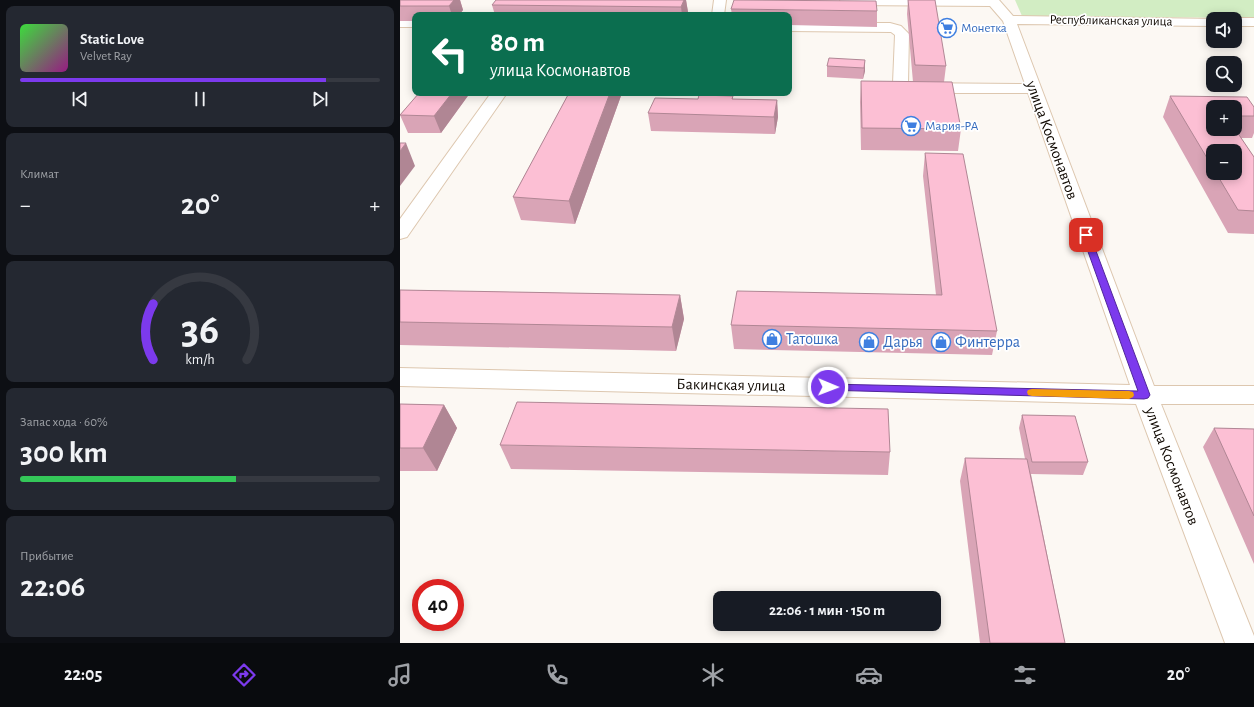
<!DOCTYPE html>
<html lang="ru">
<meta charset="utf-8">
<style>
:root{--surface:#171b24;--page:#242831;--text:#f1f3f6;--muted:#9ea1a6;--line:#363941;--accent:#7c3aed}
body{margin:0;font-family:"Alegreya Sans",sans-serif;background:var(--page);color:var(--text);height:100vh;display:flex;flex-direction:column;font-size:15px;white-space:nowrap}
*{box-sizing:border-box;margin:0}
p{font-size:13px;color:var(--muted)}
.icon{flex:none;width:22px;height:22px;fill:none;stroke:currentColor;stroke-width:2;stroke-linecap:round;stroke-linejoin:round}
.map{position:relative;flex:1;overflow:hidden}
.side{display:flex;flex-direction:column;gap:6px;padding:6px;background:#0d0f14;width:400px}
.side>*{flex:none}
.hud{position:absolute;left:12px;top:12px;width:380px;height:84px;border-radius:8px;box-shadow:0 2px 10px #0003;background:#0b6e4f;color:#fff;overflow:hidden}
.buttons{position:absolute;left:806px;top:12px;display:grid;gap:8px}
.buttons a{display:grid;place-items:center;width:36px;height:36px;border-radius:8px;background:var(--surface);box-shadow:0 2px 10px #0003;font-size:20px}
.speed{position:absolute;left:12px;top:579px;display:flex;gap:8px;font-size:20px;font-weight:700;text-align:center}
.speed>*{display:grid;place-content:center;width:52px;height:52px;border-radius:50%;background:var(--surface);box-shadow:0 2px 10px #0003;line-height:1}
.speed .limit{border:6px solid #d22;background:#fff;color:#111}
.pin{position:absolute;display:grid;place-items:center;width:34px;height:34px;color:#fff;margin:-17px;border-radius:8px;box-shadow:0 2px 6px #0006}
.me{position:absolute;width:44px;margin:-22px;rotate:91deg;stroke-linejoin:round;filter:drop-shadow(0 0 3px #0008)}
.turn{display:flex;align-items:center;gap:14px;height:84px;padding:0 12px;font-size:18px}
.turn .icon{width:52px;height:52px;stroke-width:2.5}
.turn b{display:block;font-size:28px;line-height:34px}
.big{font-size:30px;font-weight:600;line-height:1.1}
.side .tile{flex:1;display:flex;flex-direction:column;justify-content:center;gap:6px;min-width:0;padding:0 14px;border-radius:8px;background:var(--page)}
.side .dial{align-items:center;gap:0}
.dial svg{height:104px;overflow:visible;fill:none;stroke:var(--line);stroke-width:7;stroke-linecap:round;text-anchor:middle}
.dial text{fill:var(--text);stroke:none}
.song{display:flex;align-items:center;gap:12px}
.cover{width:48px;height:48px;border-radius:6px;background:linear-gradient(135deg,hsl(120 70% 55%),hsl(310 70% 35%))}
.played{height:4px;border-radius:2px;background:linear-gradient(90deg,var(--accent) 85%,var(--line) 85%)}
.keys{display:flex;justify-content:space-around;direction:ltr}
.heat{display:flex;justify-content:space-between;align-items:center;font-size:22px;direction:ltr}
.charge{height:6px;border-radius:3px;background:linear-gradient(90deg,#34c759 60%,var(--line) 0)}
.trip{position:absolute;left:313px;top:591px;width:228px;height:40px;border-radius:8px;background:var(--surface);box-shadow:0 2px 10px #0003;font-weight:600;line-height:40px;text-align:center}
.tab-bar{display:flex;height:64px;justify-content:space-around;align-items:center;background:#090b0e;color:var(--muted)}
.tab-bar .icon{width:28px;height:28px}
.tab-bar .on{color:var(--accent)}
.tab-bar b{font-size:18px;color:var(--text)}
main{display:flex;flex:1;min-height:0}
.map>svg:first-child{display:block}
.green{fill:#d2edc3}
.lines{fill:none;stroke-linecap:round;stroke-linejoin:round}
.minor-casing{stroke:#ddc7af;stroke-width:2}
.minor{fill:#fff;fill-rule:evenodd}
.wall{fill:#d9a4b6;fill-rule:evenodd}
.shaded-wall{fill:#b08694}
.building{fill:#fcbfd4;stroke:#b08694}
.route{fill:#7c3aed;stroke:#51269a}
.slow{fill:#f59e0b}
.labels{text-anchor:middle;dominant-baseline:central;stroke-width:3.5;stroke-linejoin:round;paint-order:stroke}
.far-street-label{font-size:13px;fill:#110a03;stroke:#fff}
.far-shop-label{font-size:13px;fill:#366cbe;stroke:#fff;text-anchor:start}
.street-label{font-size:16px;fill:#110a03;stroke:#fff}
.shop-label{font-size:16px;fill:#366cbe;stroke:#fff;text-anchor:start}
</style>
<main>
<section class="side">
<div class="tile">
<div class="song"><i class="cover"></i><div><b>Static Love</b><p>Velvet Ray</p></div></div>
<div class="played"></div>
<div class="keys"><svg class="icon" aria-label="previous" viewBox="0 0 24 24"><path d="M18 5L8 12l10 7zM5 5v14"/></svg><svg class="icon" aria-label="pause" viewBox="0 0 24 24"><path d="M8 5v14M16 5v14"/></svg><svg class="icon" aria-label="next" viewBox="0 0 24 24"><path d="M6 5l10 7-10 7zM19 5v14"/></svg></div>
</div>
<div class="tile"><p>Климат</p>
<div class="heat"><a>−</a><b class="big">20°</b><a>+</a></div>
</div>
<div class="tile dial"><svg viewBox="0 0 100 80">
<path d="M14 69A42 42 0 1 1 86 69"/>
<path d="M14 69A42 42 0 0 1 14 26" stroke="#7c3aed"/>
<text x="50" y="56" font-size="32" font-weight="700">36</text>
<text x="50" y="72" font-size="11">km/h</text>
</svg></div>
<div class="tile"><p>Запас хода · 60%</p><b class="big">300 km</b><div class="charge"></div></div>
<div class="tile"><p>Прибытие</p><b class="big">22:06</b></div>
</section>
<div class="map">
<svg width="854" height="643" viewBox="0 0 854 643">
<rect width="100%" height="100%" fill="#fcf8f3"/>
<path class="green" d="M615,0H854V18L622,16Z"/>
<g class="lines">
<g class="minor-casing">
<path id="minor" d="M314,0H326L324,15H312Z
M440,0H599L613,16L817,19H813V26L617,24L754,386H854V404H761L854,636V643H825L736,404L0,386V368L730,385L628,93H512L498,89L493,83L495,35L491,32L389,31V23H490L501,26L509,34L508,83L625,84L603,21L590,6L446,5L442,4Z
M835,18H854V26H835V19H831Z
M0,19H15V27H0Z
M91,93H107L7,237L0,239V219Z"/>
</g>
<use href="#minor" class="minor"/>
</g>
<path class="wall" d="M0,0H60L63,10L59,15H15V21H0Z
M96,0H286L288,12L286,15H95L92,5Z
M508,0L546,66L544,82L561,129L558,151L461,150L460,102L461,81L513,82L507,14Z
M331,9L477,11V27L389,25V15H332Z
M465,60V71L463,79L427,77V66Z
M19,93H70L41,133H8L0,115Z
M169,93H222L175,224L121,220L113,197Z
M333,96V99L377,100L378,117L375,134L251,131L248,113L298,99Z
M770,96L854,107V133L852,138H841L854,157V234L828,233L763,117ZM835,107V129H813ZM813,151L835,173H813Z
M525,153L597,331L592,355L334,349L331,325L536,295L523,176Z
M0,290L280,295L284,319L276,351L0,345Z
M0,404L44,405L57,428L37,471H0Z
M622,415L688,462L683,475L631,474L665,643H580L560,481L565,458L625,459L619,428Z
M814,428L854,429V564L803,447Z
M100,445L490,452L488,475L111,469Z"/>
<path class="shaded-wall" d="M54,0H60L63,10L59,15H52L49,6Z
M284,0H286L288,12L286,15H282L281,7Z
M465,60V71L463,79L464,68Z
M52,93H70L41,133L34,116Z
M210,93H222L175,224L169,201Z
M377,100L378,117L375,134L374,117Z
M6,143L15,166L0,186V151Z
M280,295L284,319L276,351L272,327Z
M44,405L57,428L37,471L23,448Z"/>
<path class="building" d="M0,0H54L49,6H0Z
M96,0H284L281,7L92,5Z
M334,0L476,1L477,11L331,9Z
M508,0H535L546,66L515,65Z
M429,58L465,60L464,68L427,66Z
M461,81L552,82L561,129L462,128Z
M19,93H52L34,116L0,115Z
M169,93H210L169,201L113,197Z
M299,95L333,96L332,99L377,100L374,117L248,113L255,98L298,99Z
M770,96L847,97L854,107V116H835V107H813V129H835L854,157V211L838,210L816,173H835V151H813V168Z
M0,143H6L0,151Z
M525,153L563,154L597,331L331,325L337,291L542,295Z
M0,290L280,295L272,327L0,322Z
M117,402L488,409L490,452L100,445Z
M0,404L44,405L23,448H0Z
M622,415L675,416L688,462H632Z
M814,428L854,429V516Z
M565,458L627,459L665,643H590Z"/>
<path class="route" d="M686,232L690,235L750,395L748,398L744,399L424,390L423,387L424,385L428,384L738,391L682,235Z"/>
<path class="slow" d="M632,389L729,391L733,392L734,395L733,397L729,399L632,396L628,395L627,392L628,390Z"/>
<defs>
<g id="supermarket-ring" transform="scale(1)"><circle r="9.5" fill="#fff" stroke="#3f7fe0" stroke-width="1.5"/><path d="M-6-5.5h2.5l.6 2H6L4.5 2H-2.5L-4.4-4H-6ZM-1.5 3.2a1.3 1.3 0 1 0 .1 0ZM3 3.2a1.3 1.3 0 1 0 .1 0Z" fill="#3f7fe0"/></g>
<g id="shop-ring" transform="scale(1)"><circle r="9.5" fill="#fff" stroke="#3f7fe0" stroke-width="1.5"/><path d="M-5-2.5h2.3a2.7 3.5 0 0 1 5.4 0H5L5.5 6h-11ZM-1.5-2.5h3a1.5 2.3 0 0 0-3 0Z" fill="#3f7fe0"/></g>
</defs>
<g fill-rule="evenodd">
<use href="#supermarket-ring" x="547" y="28"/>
<use href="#supermarket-ring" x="511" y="126"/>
<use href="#shop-ring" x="372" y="339"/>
<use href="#shop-ring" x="469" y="342"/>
<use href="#shop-ring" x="541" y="342"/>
</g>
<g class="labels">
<g class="far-street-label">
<text transform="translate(711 21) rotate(1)">Республиканская улица</text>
</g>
<g class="far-shop-label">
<text x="561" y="28">Монетка</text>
<text x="525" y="126">Мария-РА</text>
</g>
<g class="street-label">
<text transform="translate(652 140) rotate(70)">улица Космонавтов</text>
<text transform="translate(331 385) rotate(1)">Бакинская улица</text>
<text transform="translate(772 466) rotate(69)">улица Космонавтов</text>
</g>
<g class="shop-label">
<text x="386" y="339">Татошка</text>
<text x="483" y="342">Дарья</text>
<text x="555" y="342">Финтерра</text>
</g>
</g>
</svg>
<div class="buttons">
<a><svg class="icon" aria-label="sound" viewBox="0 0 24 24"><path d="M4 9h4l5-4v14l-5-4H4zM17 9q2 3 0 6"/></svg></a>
<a><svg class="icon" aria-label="search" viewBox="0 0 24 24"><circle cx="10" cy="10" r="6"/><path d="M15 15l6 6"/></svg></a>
<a>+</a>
<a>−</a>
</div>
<div class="speed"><div class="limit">40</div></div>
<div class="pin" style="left:686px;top:235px;background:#d93025"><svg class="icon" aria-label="arrive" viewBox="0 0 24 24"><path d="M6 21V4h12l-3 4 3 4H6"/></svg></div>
<svg class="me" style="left:428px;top:387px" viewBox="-20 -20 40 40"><circle r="17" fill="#7c3aed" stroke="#fff" stroke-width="3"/><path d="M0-11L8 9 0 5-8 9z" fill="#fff"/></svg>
<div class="trip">22:06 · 1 мин · 150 m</div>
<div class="hud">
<div class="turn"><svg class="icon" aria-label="left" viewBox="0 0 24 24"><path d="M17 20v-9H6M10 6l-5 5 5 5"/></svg><div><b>80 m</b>улица Космонавтов</div></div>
</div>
</div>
</main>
<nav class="tab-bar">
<b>22:05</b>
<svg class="icon on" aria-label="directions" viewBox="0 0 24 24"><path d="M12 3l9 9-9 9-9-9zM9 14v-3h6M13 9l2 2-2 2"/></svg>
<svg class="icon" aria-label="music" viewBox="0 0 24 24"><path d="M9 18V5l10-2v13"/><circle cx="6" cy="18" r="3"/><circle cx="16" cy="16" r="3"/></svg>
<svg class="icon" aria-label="phone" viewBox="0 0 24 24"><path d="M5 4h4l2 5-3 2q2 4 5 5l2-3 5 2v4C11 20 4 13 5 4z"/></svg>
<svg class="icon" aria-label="climate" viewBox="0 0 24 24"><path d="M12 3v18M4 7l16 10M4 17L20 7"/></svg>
<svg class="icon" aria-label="car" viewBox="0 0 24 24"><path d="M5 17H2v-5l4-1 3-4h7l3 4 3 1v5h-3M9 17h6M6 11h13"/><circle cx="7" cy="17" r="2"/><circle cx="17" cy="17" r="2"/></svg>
<svg class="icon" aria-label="filters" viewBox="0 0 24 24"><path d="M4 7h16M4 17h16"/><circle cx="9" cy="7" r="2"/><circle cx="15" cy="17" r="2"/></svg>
<b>20°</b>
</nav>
